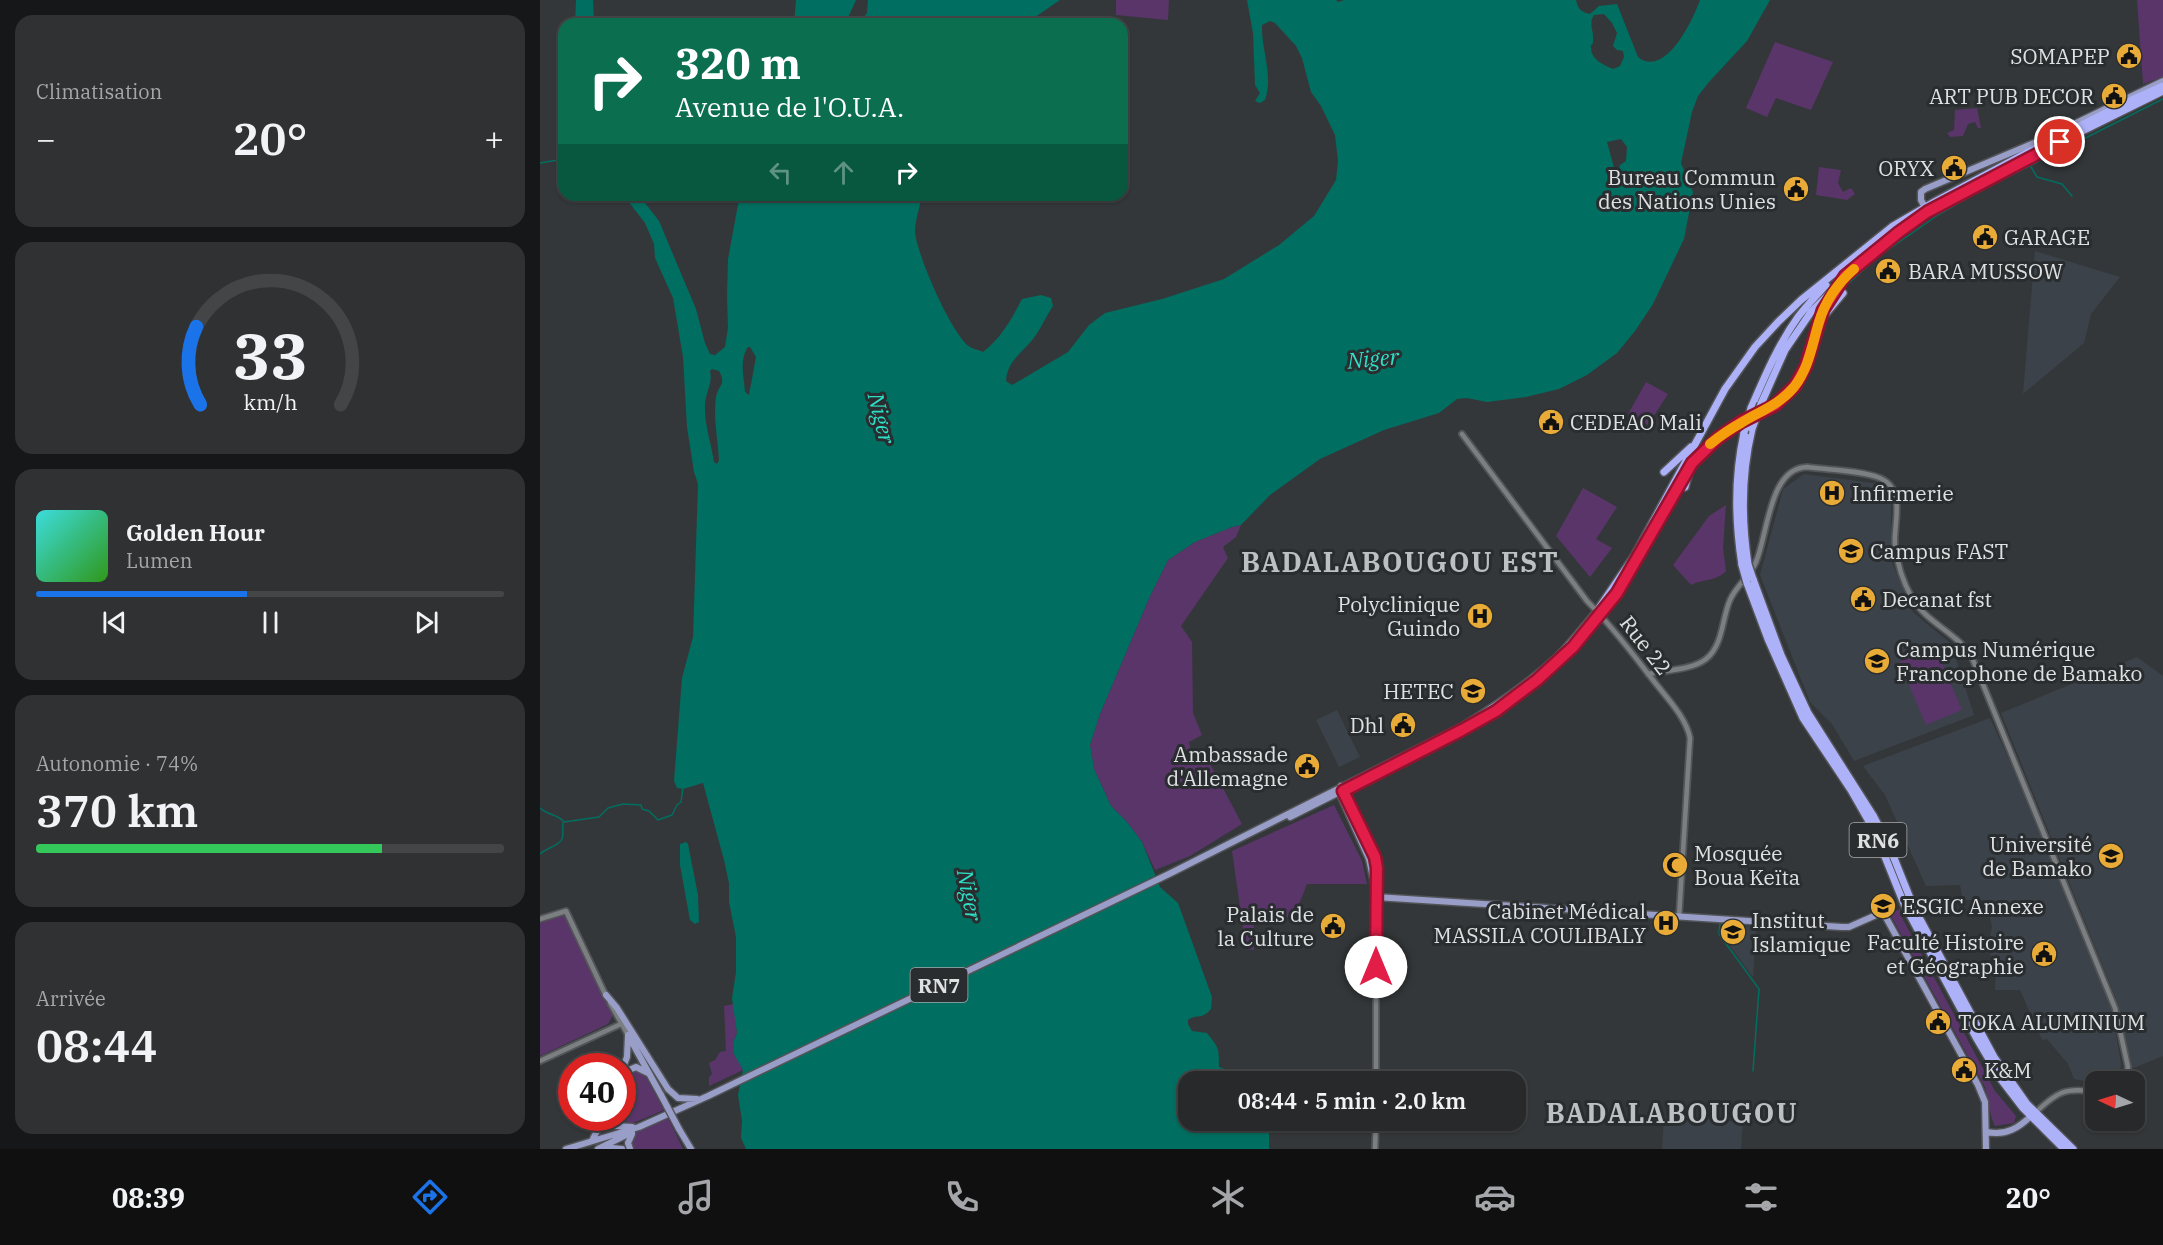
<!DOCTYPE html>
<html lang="fr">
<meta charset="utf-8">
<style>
:root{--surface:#27292b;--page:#2f3133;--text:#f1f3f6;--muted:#a4a6a9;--line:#434547;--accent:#1a73e8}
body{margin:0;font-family:"IBM Plex Serif",serif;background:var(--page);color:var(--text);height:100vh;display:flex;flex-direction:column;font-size:22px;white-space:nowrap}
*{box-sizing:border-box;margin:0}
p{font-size:20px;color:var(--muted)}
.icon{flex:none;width:33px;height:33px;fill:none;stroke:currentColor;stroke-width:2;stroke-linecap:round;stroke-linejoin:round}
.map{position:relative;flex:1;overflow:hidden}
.details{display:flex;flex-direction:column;gap:15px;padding:15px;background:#151718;width:540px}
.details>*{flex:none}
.top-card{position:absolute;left:18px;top:18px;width:570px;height:183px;border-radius:18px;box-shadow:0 2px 4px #0004,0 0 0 2px var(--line);background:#0b6e4f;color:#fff;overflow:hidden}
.needle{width:39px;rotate:274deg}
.controls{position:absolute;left:1545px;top:1071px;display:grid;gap:12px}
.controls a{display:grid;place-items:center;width:60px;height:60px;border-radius:12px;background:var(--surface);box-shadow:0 2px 4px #0004,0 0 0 2px var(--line);font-size:30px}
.speed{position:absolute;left:18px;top:1053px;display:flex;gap:12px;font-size:30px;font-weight:700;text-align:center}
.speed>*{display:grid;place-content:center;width:78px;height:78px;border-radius:50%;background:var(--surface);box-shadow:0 2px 4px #0004,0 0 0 2px var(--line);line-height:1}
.speed .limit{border:9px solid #d22;background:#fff;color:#111}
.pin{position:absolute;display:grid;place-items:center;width:51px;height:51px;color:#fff;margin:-26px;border:3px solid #fff;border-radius:50%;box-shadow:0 2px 6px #0007}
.me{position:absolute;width:66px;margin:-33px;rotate:0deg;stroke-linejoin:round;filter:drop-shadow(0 0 4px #0008)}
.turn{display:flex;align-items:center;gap:21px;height:126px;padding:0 18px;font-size:27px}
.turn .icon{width:78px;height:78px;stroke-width:2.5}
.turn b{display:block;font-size:42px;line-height:51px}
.lanes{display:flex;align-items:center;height:57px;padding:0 18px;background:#0003;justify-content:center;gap:30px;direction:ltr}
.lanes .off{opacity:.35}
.big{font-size:45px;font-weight:600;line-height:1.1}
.details .tile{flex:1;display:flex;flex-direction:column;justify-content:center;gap:9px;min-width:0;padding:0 21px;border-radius:18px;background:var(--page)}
.details .dial{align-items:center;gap:0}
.dial svg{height:156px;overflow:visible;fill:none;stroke:var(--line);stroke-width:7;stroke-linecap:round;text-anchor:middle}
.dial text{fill:var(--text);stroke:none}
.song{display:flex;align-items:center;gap:18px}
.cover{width:72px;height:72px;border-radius:9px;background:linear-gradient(135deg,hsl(180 70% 55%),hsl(110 70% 35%))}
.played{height:6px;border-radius:3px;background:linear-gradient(90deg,var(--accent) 45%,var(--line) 45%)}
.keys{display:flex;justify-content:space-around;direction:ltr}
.heat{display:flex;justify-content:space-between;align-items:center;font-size:33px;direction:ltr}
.charge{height:9px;border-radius:4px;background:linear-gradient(90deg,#34c759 74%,var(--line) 0)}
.trip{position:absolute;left:638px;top:1071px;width:348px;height:60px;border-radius:18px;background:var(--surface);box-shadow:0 2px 4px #0004,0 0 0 2px var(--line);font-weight:600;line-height:60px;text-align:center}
.dock{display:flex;height:96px;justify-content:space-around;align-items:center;background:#101011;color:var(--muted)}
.dock .icon{width:42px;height:42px}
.dock .active{color:var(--accent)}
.dock b{font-size:27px;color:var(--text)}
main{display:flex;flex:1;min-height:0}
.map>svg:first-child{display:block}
.built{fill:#3b4249}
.green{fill:#59356a}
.water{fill:#006e60;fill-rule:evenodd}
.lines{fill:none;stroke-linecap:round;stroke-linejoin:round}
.stream{stroke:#006e60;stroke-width:1.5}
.minor-casing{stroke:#525457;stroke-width:8}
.major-casing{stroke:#525457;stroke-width:9}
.highway-casing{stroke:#525457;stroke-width:10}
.minor{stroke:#7c7f81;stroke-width:4.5}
.major{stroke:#999ec8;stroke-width:6}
.highway{stroke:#adb2f8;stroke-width:7}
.major-bridge-casing{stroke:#525457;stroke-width:9;stroke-linecap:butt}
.highway-bridge-casing{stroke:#525457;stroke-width:10;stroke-linecap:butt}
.major-bridge{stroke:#999ec8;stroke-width:6}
.highway-bridge{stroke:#adb2f8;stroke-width:7}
.route-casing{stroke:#92132f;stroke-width:15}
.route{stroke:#e11d48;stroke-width:10}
.slow{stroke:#f59e0b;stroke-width:10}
.labels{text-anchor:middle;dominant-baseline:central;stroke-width:6;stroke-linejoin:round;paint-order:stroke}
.shield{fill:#2a2d2f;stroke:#a8aaac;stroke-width:1.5}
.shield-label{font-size:20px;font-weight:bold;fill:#dee0e1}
.poi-label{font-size:21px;fill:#dee0e1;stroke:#2a2d2f;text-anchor:end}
.street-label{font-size:21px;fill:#dee0e1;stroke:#2a2d2f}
.water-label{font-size:22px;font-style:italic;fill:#2ddfc6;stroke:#2a2d2f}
.district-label{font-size:27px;font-weight:bold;letter-spacing:1.5px;fill:#bdc0c3;stroke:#2a2d2f}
</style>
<main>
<section class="details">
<div class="tile"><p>Climatisation</p>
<div class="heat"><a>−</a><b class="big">20°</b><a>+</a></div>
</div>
<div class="tile dial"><svg viewBox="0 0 100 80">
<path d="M14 69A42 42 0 1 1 86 69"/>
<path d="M14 69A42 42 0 0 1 12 29" stroke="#1a73e8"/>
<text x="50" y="56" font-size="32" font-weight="700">33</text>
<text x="50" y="72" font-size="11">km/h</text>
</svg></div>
<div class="tile">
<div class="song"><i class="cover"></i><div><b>Golden Hour</b><p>Lumen</p></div></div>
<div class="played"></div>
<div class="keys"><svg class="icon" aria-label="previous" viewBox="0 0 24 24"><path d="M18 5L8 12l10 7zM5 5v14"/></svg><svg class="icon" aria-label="pause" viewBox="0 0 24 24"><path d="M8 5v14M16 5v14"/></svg><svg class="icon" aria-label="next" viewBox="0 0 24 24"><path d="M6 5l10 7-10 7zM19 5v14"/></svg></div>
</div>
<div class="tile"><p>Autonomie · 74%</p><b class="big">370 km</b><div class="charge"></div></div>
<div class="tile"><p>Arrivée</p><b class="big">08:44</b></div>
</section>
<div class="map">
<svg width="1623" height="1149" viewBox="0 0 1623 1149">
<rect width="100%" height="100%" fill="#343739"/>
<path class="built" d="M1495,251L1580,277L1551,314L1544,343L1483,394Z
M1264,474L1340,484L1351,504V560L1373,612L1411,644L1434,715L1314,761L1292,724L1270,702L1220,575L1243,489Z
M1597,657L1623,676V1056L1591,1069L1580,1013L1576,999L1461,713Z
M797,710L820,757L799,767L776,720Z
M1450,718L1472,766L1571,1006L1581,1063L1580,1075L1577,1081L1556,1082L1555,1083L1534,1079L1528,1064L1507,1039L1502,1040L1480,990H1455L1456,968L1448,949L1452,926L1445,900H1423L1420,885L1386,886L1345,795L1323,766Z
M1182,925L1216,927L1213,977L1181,934Z
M1124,1116L1203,1122L1201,1149H1122Z"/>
<path class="green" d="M576,0H629L628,20L576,15Z
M1597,0H1623V77L1603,84Z
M1235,42L1293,62L1271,110L1236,98L1227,117L1206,108Z
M1437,108L1441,128H1438L1435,122L1428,124L1423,136L1410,137L1407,133L1414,130L1415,110Z
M1279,167L1301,170L1298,183L1303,192L1311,188L1315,194L1307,200L1276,195Z
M1106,382L1128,394L1108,425L1088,414Z
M1043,488L1077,507L1056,539L1072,548L1050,577L1016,536Z
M1186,505L1183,548L1186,571C1177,581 1163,579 1151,585L1133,565L1169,516Z
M701,525L696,537L683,547L688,558L641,626L652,642L653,713L662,735L649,742L653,763L667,758L702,824L650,856L615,870L602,842L587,822L571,806L554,769L550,745L560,714L610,596L628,560L655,542L692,527Z
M1395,647L1422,710L1386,725L1359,662Z
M794,805L822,861L827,884H767L754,917H714V950L706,949L692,851Z
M1360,909V914L1455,1091L1476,1116L1474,1123L1455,1126C1450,1117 1448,1098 1445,1087L1350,914Z
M24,912L73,1015L68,1024L0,1056V919Z
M194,1004L197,1033L193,1043L194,1049L203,1070L169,1086V1077L172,1074L169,1063L175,1060L180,1052L186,1051L184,1006Z
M97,1069L103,1072L124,1110L91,1124H76L71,1118H82C83,1102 77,1075 97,1069Z
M128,1118L143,1149H93L92,1140L97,1132Z"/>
<path class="water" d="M36,0H53L54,24H35Z
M256,0H316L305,24H254Z
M328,0H520L485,24H318L327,13Z
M707,0H796L798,2L804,0H1036C1038,9 1041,12 1050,14L1059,6L1077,4L1098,57C1125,79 1153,20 1160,0H1230L1207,41L1169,82L1158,96L1152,112L1141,163L1153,192L1144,239L1113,304L1095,331L1077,353L1047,375L1019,389L986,397L947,402L927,398L917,399L899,413L844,430L780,459L730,495L701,525L692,527L655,542L628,560L610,596L560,714L550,745L554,769L571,806L587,822L602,842L620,887L638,903L672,997L671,1009C661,1021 657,1013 648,1020V1024L652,1031L667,1033C679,1048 679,1048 679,1067L701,1075L705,1081L648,1082V1120L725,1121L729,1134V1149H206L201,1138L202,1121L198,1095L203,1070L194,1054L193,1043L197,1033L192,998L196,972V937L189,902V883L184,860L163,783L143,789L137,788L134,781L142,678L153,637L158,484L154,472L147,427L143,357L133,298L115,258L114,244L105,223L88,201L79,195H99L119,221L156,309L165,343L170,354L175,355L185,347L188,328L187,295L188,259L199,199L202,195H382C380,207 375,220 375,231C376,253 412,336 430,347C433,349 439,350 443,352C462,337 471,320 482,299L501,295L511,298L513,306C506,316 501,329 493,339C482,353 467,361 466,381L472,385L528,352L549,325L565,313L622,299L684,279L739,245L774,216L796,180L798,161L795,135L781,106L771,92L762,58L756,46L735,23L730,21L722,25V31C723,54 733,77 725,100L720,103L715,101L720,93L715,85L713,33ZM1064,14L1072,23L1077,33L1073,46L1077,50L1083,51L1084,57L1080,66L1073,69C1064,65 1052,60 1051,49C1050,40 1053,49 1053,40C1054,30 1048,24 1054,15ZM1081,139L1087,147L1086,161L1080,165L1079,171H1075L1067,142ZM208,347H210L216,357L209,395L205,392C204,377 199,360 208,347ZM172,369L179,371C187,385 178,385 176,397C173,417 178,440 179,460L177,464L174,462C171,442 164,424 165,404C166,391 173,383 170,371Z
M146,842L148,844L158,895L159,922L155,924L150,920L140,865V844Z"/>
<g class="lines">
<path class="stream" d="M0,163L24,159
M1491,167L1497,177L1522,184L1532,196
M1299,292L1339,256L1398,215L1440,191L1623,99
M1270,371L1284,322L1291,313
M0,808C9,816 18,814 24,822L59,817L68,808L83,804L101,805L102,809L109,811L118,820L132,815L137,805L141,802L143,787
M0,854C6,848 19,846 22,839C24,834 22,828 23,823
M1181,922H1180L1179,934L1219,989L1213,1071
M1192,923L1239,927"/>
<g class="minor-casing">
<path id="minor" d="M922,434L1047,601C1072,626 1092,653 1113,680C1126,697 1146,717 1150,738L1139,917
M1108,674C1126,670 1152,670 1166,659C1183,646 1182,618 1190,600C1196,586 1210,576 1216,562C1228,534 1229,468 1267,467C1288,470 1320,470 1340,478C1367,490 1353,523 1355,545C1357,563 1363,582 1372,598C1386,622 1415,632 1431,655L1575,1008L1588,1067L1585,1082
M836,897V1082
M0,919L26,911L66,996
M70,1003L88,1035
M0,1061L81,1024
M1495,1113C1517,1092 1525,1087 1556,1092
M835,1149L836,1120"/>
</g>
<g class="major-casing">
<path id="major" d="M1387,211L1381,200V192L1385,189L1501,140L1623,81
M1020,659L1061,615
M801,786L835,857L838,884L836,897L1302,927H1309L1343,912L1438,1085L1445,1102L1446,1149
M798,790L829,859L835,887
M750,817L901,741
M66,995L77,1008L128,1089L138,1098L157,1099
M88,1035L121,1095
M82,1070L87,1057L88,1035
M82,1077L87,1071L96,1067L108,1073
M69,1118L71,1122L76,1126L92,1127
M139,1129L151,1149
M1447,1132C1466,1136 1479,1128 1493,1114
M52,1141L63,1118
M63,1147L82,1149
M26,1149L99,1127L168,1096L629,874L921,727C956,706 988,684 1018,656C1032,642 1044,626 1057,611
M58,1149L92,1132
M90,1149L88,1143L92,1134"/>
</g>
<g class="highway-casing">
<path id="highway" d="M1283,317L1303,293
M1221,404L1245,350L1271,312L1318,265L1369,223L1396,206L1502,151L1623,91
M1211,408C1225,376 1238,345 1258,317C1266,306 1276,296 1286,285
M1124,472L1151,447
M1137,486C1153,459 1174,438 1201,422C1221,411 1240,405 1254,387C1269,368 1272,345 1279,323C1282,311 1288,301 1295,290
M1145,487L1149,472
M1208,564C1201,518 1201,475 1212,429
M1202,565C1195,521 1194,478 1204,433
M1213,579L1241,655L1268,713L1334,817L1350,848L1374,908L1454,1057L1487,1104L1533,1149
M1207,583L1228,639L1263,718L1311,790L1335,832L1364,904L1437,1039L1460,1078L1483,1108L1524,1149
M1057,611L1095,555L1185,389L1215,347L1238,322L1261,300L1353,226L1394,202L1488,152L1587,102L1623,86
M1061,615L1078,593L1099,556"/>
</g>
<use href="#minor" class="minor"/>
<use href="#major" class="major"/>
<use href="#highway" class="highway"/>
<g class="major-bridge-casing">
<path id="major-bridge" d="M121,1095L139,1129"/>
</g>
<g class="highway-bridge-casing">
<path id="highway-bridge" d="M1212,429L1221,404
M1204,433L1211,408
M1208,564L1213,579
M1202,565L1207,583"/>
</g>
<use href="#major-bridge" class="major-bridge"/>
<use href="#highway-bridge" class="highway-bridge"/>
</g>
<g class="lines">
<g class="route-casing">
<path id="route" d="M836,967L837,868L835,857L803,791L922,730L956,711L997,680L1033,647L1077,593L1152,463L1178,438L1201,422L1235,405L1255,386L1266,366L1283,310L1305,276L1359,232L1387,212L1520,142"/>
</g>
<use href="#route" class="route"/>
<path class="slow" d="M1170,444C1180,436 1190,429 1201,423C1220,411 1239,405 1254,387C1269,368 1272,345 1279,322C1285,302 1298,283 1314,269"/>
</g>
<defs>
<g id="civic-disc" transform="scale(1.35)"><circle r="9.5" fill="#e8ab37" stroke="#2a2d2f"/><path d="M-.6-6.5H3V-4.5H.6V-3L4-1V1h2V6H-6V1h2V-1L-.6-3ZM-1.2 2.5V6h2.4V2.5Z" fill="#111"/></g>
<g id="hospital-disc" transform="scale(1.35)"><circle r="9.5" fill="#e8ab37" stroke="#2a2d2f"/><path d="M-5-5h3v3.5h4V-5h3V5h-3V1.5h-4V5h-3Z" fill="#111"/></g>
<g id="university-disc" transform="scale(1.35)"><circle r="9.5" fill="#e8ab37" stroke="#2a2d2f"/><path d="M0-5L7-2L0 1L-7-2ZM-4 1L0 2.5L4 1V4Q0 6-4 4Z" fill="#111"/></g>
<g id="mosque-disc" transform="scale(1.35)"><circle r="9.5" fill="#e8ab37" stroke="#2a2d2f"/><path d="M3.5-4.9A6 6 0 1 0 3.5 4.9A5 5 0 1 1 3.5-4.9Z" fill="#111"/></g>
</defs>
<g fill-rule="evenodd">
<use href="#civic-disc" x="1589" y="56"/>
<use href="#civic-disc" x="1574" y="96"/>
<use href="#civic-disc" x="1414" y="168"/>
<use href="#civic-disc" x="1256" y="189"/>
<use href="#civic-disc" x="1445" y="237"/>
<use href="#civic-disc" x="1348" y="271"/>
<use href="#civic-disc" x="1011" y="422"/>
<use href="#hospital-disc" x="1292" y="493"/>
<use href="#university-disc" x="1311" y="551"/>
<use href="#civic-disc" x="1323" y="599"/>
<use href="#hospital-disc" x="940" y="616"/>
<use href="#university-disc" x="1337" y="661"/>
<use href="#university-disc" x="933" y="691"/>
<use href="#civic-disc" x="863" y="725"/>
<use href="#civic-disc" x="767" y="766"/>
<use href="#university-disc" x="1571" y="856"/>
<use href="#mosque-disc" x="1135" y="865"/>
<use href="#university-disc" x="1343" y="906"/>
<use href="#hospital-disc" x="1126" y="923"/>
<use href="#civic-disc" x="793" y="926"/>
<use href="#university-disc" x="1193" y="932"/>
<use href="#civic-disc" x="1504" y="954"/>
<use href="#civic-disc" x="1398" y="1022"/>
<use href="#civic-disc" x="1424" y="1070"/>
</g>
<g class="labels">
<g class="shield">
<rect x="1309.5" y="823" width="57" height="34" rx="4.5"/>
<rect x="370.5" y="968" width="57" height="34" rx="4.5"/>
</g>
<g class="shield-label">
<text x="1338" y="840">RN6</text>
<text x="399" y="985">RN7</text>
</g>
<g class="poi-label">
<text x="1570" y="56">SOMAPEP</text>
<text x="1554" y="96">ART PUB DECOR</text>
<text x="1394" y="168">ORYX</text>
<text x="1236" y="177">Bureau Commun<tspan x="1236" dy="24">des Nations Unies</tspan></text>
<text x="1464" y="237" text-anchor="start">GARAGE</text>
<text x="1368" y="271" text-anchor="start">BARA MUSSOW</text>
<text x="1030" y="422" text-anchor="start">CEDEAO Mali</text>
<text x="1312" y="493" text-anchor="start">Infirmerie</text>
<text x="1330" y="551" text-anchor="start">Campus FAST</text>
<text x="1342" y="599" text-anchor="start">Decanat fst</text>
<text x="920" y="604">Polyclinique<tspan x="920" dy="24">Guindo</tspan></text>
<text x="1356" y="649" text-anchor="start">Campus Numérique<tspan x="1356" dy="24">Francophone de Bamako</tspan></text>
<text x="914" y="691">HETEC</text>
<text x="844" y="725">Dhl</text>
<text x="748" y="754">Ambassade<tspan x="748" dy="24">d'Allemagne</tspan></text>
<text x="1552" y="844">Université<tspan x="1552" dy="24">de Bamako</tspan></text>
<text x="1154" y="853" text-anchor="start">Mosquée<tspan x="1154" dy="24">Boua Keïta</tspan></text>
<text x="1362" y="906" text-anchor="start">ESGIC Annexe</text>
<text x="1106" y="911">Cabinet Médical<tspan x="1106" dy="24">MASSILA COULIBALY</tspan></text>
<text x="774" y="914">Palais de<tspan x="774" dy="24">la Culture</tspan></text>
<text x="1212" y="920" text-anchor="start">Institut<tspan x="1212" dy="24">Islamique</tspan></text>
<text x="1484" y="942">Faculté Histoire<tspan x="1484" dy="24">et Géographie</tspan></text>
<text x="1418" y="1022" text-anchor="start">TOKA ALUMINIUM</text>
<text x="1444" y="1070" text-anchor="start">K&amp;M</text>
</g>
<g class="street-label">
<text transform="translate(1106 645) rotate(52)">Rue 22</text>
</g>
<g class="water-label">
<text transform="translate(833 358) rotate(-5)">Niger</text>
<text transform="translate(342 418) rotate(76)">Niger</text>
<text transform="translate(430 895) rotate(79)">Niger</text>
</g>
<g class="district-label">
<text x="860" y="561">BADALABOUGOU EST</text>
<text x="1132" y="1112">BADALABOUGOU</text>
</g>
</g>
</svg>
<div class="controls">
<a><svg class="needle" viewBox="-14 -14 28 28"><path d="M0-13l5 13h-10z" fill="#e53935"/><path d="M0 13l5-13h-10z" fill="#a4a6a9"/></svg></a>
</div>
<div class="speed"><div class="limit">40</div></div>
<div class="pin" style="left:1520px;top:142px;background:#d93025"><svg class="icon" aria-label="arrive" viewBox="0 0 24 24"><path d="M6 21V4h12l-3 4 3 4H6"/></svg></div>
<svg class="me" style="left:836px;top:967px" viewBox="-20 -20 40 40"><circle r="19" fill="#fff"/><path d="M0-13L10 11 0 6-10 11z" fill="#e11d48"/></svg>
<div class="trip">08:44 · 5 min · 2.0 km</div>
<div class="top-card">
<div class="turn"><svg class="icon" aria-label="right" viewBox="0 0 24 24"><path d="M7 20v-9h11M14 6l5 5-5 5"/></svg><div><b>320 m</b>Avenue de l'O.U.A.</div></div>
<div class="lanes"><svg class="icon off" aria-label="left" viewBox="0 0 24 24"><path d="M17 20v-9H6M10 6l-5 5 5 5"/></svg><svg class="icon off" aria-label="ahead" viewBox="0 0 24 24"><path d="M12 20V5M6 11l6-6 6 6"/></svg><svg class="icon" aria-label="right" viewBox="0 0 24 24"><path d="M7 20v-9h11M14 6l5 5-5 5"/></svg></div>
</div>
</div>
</main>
<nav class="dock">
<b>08:39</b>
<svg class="icon active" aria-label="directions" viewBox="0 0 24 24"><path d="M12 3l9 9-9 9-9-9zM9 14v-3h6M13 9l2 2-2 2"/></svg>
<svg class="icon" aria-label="music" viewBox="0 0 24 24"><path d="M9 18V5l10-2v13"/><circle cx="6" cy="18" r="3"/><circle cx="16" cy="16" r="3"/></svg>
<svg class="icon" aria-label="phone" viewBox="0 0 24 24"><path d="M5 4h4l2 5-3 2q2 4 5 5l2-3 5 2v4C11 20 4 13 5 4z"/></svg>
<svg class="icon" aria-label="climate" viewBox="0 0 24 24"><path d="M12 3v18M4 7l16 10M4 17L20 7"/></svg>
<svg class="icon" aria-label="car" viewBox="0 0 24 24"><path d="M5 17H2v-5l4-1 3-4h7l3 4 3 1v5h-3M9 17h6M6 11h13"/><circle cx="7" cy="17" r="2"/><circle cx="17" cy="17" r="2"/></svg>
<svg class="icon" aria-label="filters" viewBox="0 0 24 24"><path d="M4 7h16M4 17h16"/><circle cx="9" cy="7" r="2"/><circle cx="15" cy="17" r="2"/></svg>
<b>20°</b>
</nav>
